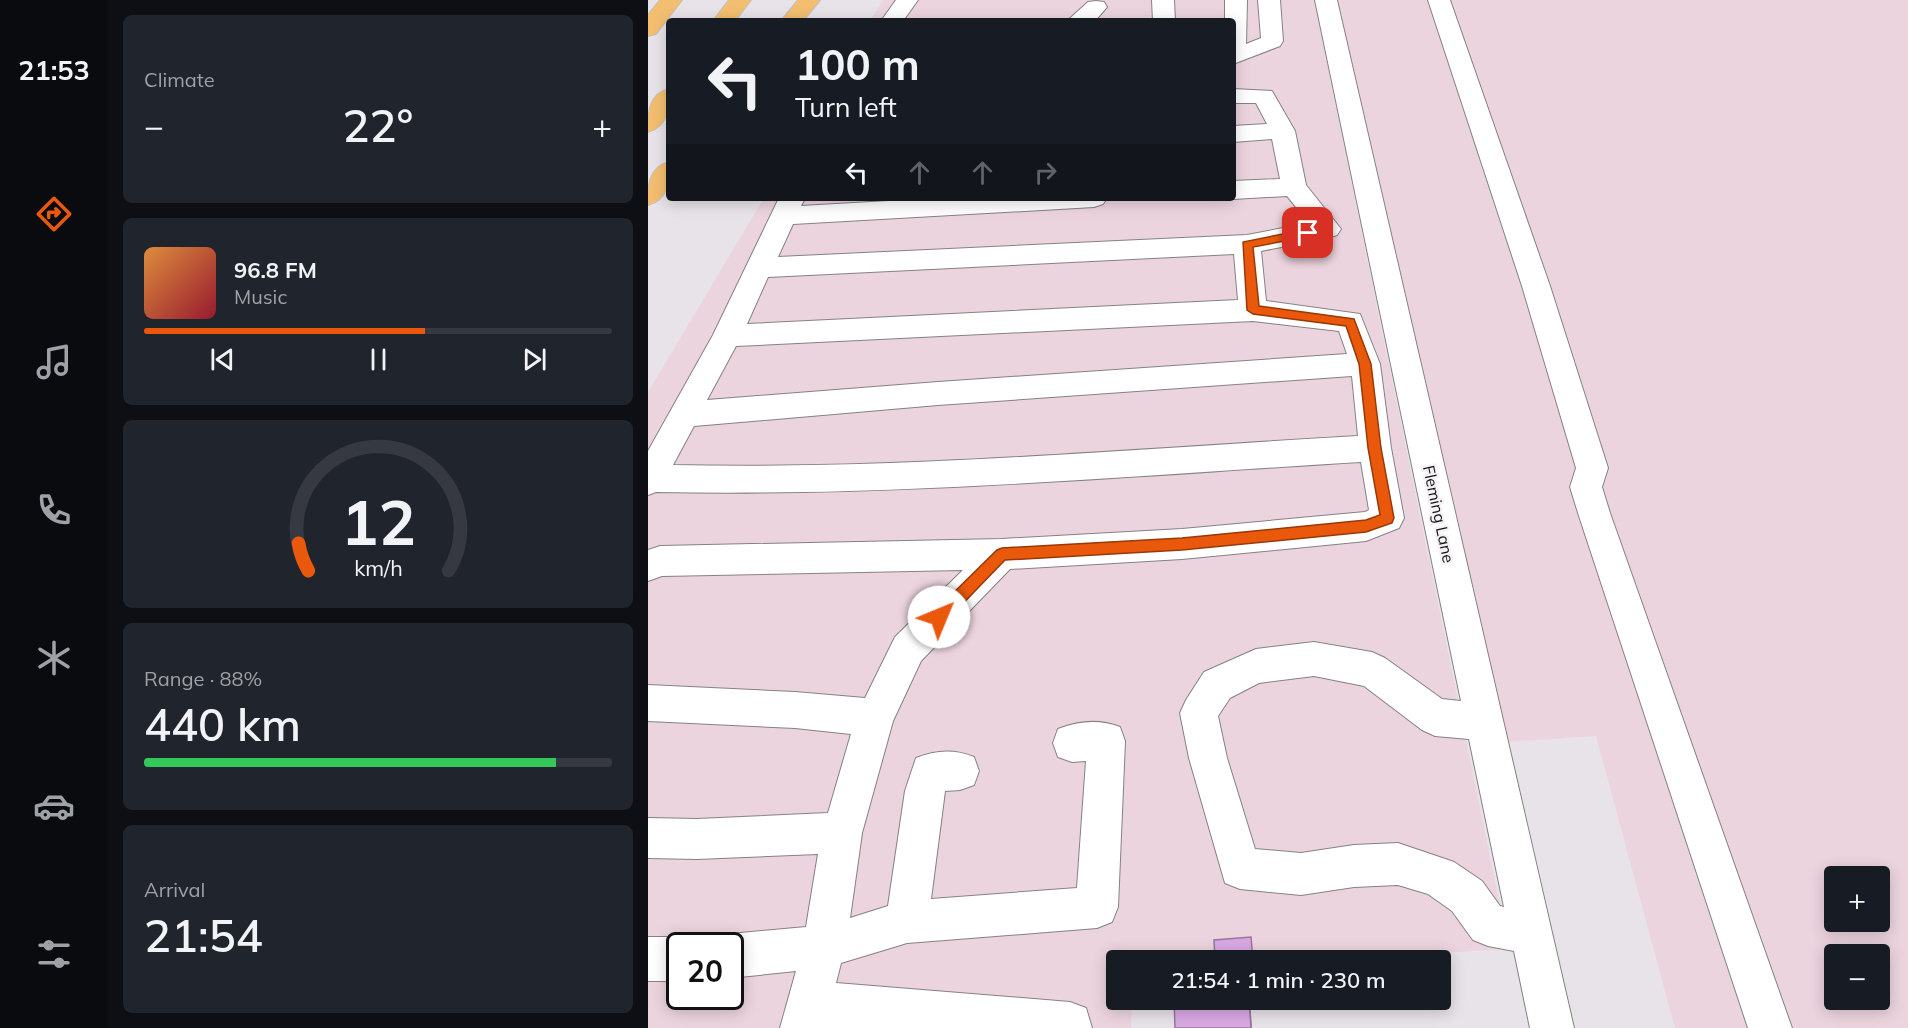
<!DOCTYPE html>
<meta charset="utf-8">
<style>
:root{--surface:#171b24;--page:#20242c;--text:#f1f3f6;--muted:#9ea1a6;--line:#363941;--accent:#ea580c}
body{margin:0;font-family:Mulish,sans-serif;background:var(--page);color:var(--text);height:100vh;display:flex;flex-direction:column;font-size:22px;white-space:nowrap}
*{box-sizing:border-box;margin:0}
p{font-size:20px;color:var(--muted)}
.icon{flex:none;width:33px;height:33px;fill:none;stroke:currentColor;stroke-width:2;stroke-linecap:round;stroke-linejoin:round}
.map{position:relative;flex:1;overflow:hidden}
.side{display:flex;flex-direction:column;gap:15px;padding:15px;background:#0d0f14;width:540px}
.side>*{flex:none}
.guide{position:absolute;left:18px;top:18px;width:570px;height:183px;border-radius:6px;box-shadow:0 3px 15px #0003;background:#171b24;color:var(--text);overflow:hidden}
.tools{position:absolute;left:1176px;top:866px;display:grid;gap:12px}
.tools a{display:grid;place-items:center;width:66px;height:66px;border-radius:6px;background:var(--surface);box-shadow:0 3px 15px #0003;font-size:30px}
.speed{position:absolute;left:18px;top:932px;display:flex;gap:12px;font-size:30px;font-weight:700;text-align:center}
.speed>*{display:grid;place-content:center;width:78px;height:78px;border-radius:50%;background:var(--surface);box-shadow:0 3px 15px #0003;line-height:1}
.speed .limit{border:3px solid #111;border-radius:9px;background:#fff;color:#111}
.pin{position:absolute;display:grid;place-items:center;width:51px;height:51px;color:#fff;margin:-26px;border-radius:12px;box-shadow:0 3px 9px #0006}
.me{position:absolute;width:66px;margin:-33px;rotate:45deg;stroke-linejoin:round;filter:drop-shadow(0 0 4px #0008)}
.turn{display:flex;align-items:center;gap:21px;height:126px;padding:0 30px;font-size:27px}
.turn .icon{width:78px;height:78px;stroke-width:2.5}
.turn b{display:block;font-size:42px;line-height:51px}
.lanes{display:flex;align-items:center;height:57px;padding:0 30px;background:#0003;justify-content:center;gap:30px;direction:ltr}
.lanes .off{opacity:.35}
.big{font-size:45px;font-weight:600;line-height:1.1}
.side .widget{flex:1;display:flex;flex-direction:column;justify-content:center;gap:9px;min-width:0;padding:0 21px;border-radius:9px;background:var(--page)}
.side .dial{align-items:center;gap:0}
.dial svg{height:156px;overflow:visible;fill:none;stroke:var(--line);stroke-width:7;stroke-linecap:round;text-anchor:middle}
.dial text{fill:var(--text);stroke:none}
.song{display:flex;align-items:center;gap:18px}
.cover{width:72px;height:72px;border-radius:9px;background:linear-gradient(135deg,hsl(30 70% 55%),hsl(350 70% 35%))}
.played{height:6px;border-radius:3px;background:linear-gradient(90deg,var(--accent) 60%,var(--line) 60%)}
.keys{display:flex;justify-content:space-around;direction:ltr}
.heat{display:flex;justify-content:space-between;align-items:center;font-size:33px;direction:ltr}
.charge{height:9px;border-radius:4px;background:linear-gradient(90deg,#34c759 88%,var(--line) 0)}
.trip{position:absolute;left:458px;top:950px;width:345px;height:60px;border-radius:6px;background:var(--surface);box-shadow:0 3px 15px #0003;font-weight:600;line-height:60px;text-align:center}
main{display:flex;flex:1;min-height:0}
.tabs{display:flex;flex-direction:column;width:108px;justify-content:space-around;align-items:center;background:#090b0e;color:var(--muted)}
.tabs .icon{width:42px;height:42px}
.tabs .active{color:var(--accent)}
.tabs b{font-size:27px;color:var(--text)}
.map>svg:first-child{display:block}
.industrial{fill:#ecd4de;fill-rule:evenodd}
.lines{fill:none;stroke-linecap:round;stroke-linejoin:round}
.minor-casing{stroke:#858186;stroke-width:2}
.highway-casing{stroke:#c1c1c1;stroke-width:2}
.minor{fill:#fff;fill-rule:evenodd}
.highway{fill:#f4be70;fill-rule:evenodd}
.shaded-wall{fill:#98769f}
.building{fill:#d9a8e3;stroke:#98769f;stroke-width:1.5}
.route{fill:#ea580c;stroke:#983908;stroke-width:1.5}
.labels{text-anchor:middle;dominant-baseline:central;stroke-width:4.5;stroke-linejoin:round;paint-order:stroke}
.street-label{font-size:16px;fill:#100f11;stroke:#f5f1f6}
</style>
<main>
<nav class="tabs">
<b>21:53</b>
<svg class="icon active" aria-label="directions" viewBox="0 0 24 24"><path d="M12 3l9 9-9 9-9-9zM9 14v-3h6M13 9l2 2-2 2"/></svg>
<svg class="icon" aria-label="music" viewBox="0 0 24 24"><path d="M9 18V5l10-2v13"/><circle cx="6" cy="18" r="3"/><circle cx="16" cy="16" r="3"/></svg>
<svg class="icon" aria-label="phone" viewBox="0 0 24 24"><path d="M5 4h4l2 5-3 2q2 4 5 5l2-3 5 2v4C11 20 4 13 5 4z"/></svg>
<svg class="icon" aria-label="climate" viewBox="0 0 24 24"><path d="M12 3v18M4 7l16 10M4 17L20 7"/></svg>
<svg class="icon" aria-label="car" viewBox="0 0 24 24"><path d="M5 17H2v-5l4-1 3-4h7l3 4 3 1v5h-3M9 17h6M6 11h13"/><circle cx="7" cy="17" r="2"/><circle cx="17" cy="17" r="2"/></svg>
<svg class="icon" aria-label="filters" viewBox="0 0 24 24"><path d="M4 7h16M4 17h16"/><circle cx="9" cy="7" r="2"/><circle cx="15" cy="17" r="2"/></svg>
</nav>
<section class="side">
<div class="widget"><p>Climate</p>
<div class="heat"><a>−</a><b class="big">22°</b><a>+</a></div>
</div>
<div class="widget">
<div class="song"><i class="cover"></i><div><b>96.8 FM</b><p>Music</p></div></div>
<div class="played"></div>
<div class="keys"><svg class="icon" aria-label="previous" viewBox="0 0 24 24"><path d="M18 5L8 12l10 7zM5 5v14"/></svg><svg class="icon" aria-label="pause" viewBox="0 0 24 24"><path d="M8 5v14M16 5v14"/></svg><svg class="icon" aria-label="next" viewBox="0 0 24 24"><path d="M6 5l10 7-10 7zM19 5v14"/></svg></div>
</div>
<div class="widget dial"><svg viewBox="0 0 100 80">
<path d="M14 69A42 42 0 1 1 86 69"/>
<path d="M14 69A42 42 0 0 1 9 55" stroke="#ea580c"/>
<text x="50" y="56" font-size="32" font-weight="700">12</text>
<text x="50" y="72" font-size="11">km/h</text>
</svg></div>
<div class="widget"><p>Range · 88%</p><b class="big">440 km</b><div class="charge"></div></div>
<div class="widget"><p>Arrival</p><b class="big">21:54</b></div>
</section>
<div class="map">
<svg width="1260" height="1028" viewBox="0 0 1260 1028">
<rect width="100%" height="100%" fill="#e8e3e9"/>
<path class="industrial" d="M235,0H666L861,949L671,960H468V999H484L483,1028H0V392L116,198H585V21H222ZM32,945H82V996H32Z
M686,0H1260V1028H1027L948,736L856,742ZM1186,876H1232V921H1186ZM1186,954H1232V999H1186Z"/>
<g class="lines">
<g class="minor-casing">
<path id="minor" d="M248,0H270L255,21H233Z
M504,0H526L527,21H505Z
M577,0H599L598,44L613,38L610,0H632L635,41L632,46L585,64V21H577Z
M667,0H689L926,1028H882L866,951L840,946L825,940L804,911L780,894L750,885L706,887L653,895L592,889L577,883L541,758L532,713L538,700L556,672L608,649L666,642L724,652L737,658L794,699L813,701ZM666,676L716,686L774,730L787,736L821,739L856,907L852,906L834,881L806,862L750,843L706,845L653,853L607,849L579,758L570,716L582,698L611,683Z
M780,0H802L902,286L960,468L954,487L962,513L1144,1028H1100L930,513L922,487L928,468L874,286Z
M448,1L456,2L459,7L447,21H419L440,2Z
M585,89L624,91L647,131L658,185L693,229L689,235L680,238L613,251L618,301L712,314L732,364L743,448L756,518L751,528L718,541L534,559L362,569L273,661L245,721L214,833L202,918L240,906L257,791L268,758C287,750 307,749 326,757L331,771L326,785L312,790L297,791L283,899L429,888L438,761L424,762L410,757L405,743L410,729C430,721 452,719 472,727L477,741L470,907L464,922L449,928L259,943L193,963L188,983L422,1002L438,1008L444,1028H132L148,971L82,978V945H65L67,941L82,934L158,927L170,854L49,859L0,858V818L49,819L180,813L203,734L147,728L0,721V685L147,692L217,698L247,637L315,570L14,576L0,581V550L12,546L354,539L534,529L717,512L721,510L713,462C479,476 243,497 8,492L0,495V451L65,335L131,198H157L153,206L293,198H459L455,204L446,207L145,224L130,257L599,235L661,223L639,196L585,199L583,198H585V181L632,179L624,139L585,142V126L619,124L608,103H585ZM586,254L590,300L99,324L120,277ZM605,321L691,331L699,354L290,382L59,400L88,346ZM704,376L710,436C482,449 253,470 25,465L46,426L290,405Z
M0,937H32L47,944L32,945V981H0Z"/>
</g>
<g class="highway-casing">
<path id="highway" d="M12,0H34L8,34L0,36V15Z
M81,0H103L87,21H65Z
M150,0H172L155,21H133Z
M21,89C21,107 21,126 0,132C0,114 0,94 21,89Z
M21,162C21,181 21,199 0,205C0,186 0,168 21,162Z"/>
</g>
<use href="#minor" class="minor"/>
<use href="#highway" class="highway"/>
</g>
<path class="shaded-wall" d="M601,999H602L604,1028H603Z"/>
<path class="building" d="M603,937L605,960H567L566,940Z
M526,999H601L603,1028H527Z"/>
<path class="route" d="M660,229L664,230V236L605,247L611,306L706,319L723,364L733,448L746,518L744,523L718,532L534,550L357,560L297,622L291,624L286,622L284,617L286,612L349,550L354,548L534,538L718,520L732,515L720,448L711,364L698,326L605,314L599,310L595,242Z"/>
<g class="labels">
<g class="street-label">
<text transform="translate(791 514) rotate(78)">Fleming Lane</text>
</g>
</g>
</svg>
<div class="tools">
<a>+</a>
<a>−</a>
</div>
<div class="speed"><div class="limit">20</div></div>
<div class="pin" style="left:660px;top:233px;background:#d93025"><svg class="icon" aria-label="arrive" viewBox="0 0 24 24"><path d="M6 21V4h12l-3 4 3 4H6"/></svg></div>
<svg class="me" style="left:291px;top:617px" viewBox="-20 -20 40 40"><circle r="19" fill="#fff"/><path d="M0-13L10 11 0 6-10 11z" fill="#ea580c"/></svg>
<div class="trip">21:54 · 1 min · 230 m</div>
<div class="guide">
<div class="turn"><svg class="icon" aria-label="left" viewBox="0 0 24 24"><path d="M17 20v-9H6M10 6l-5 5 5 5"/></svg><div><b>100 m</b>Turn left</div></div>
<div class="lanes"><svg class="icon" aria-label="left" viewBox="0 0 24 24"><path d="M17 20v-9H6M10 6l-5 5 5 5"/></svg><svg class="icon off" aria-label="ahead" viewBox="0 0 24 24"><path d="M12 20V5M6 11l6-6 6 6"/></svg><svg class="icon off" aria-label="ahead" viewBox="0 0 24 24"><path d="M12 20V5M6 11l6-6 6 6"/></svg><svg class="icon off" aria-label="right" viewBox="0 0 24 24"><path d="M7 20v-9h11M14 6l5 5-5 5"/></svg></div>
</div>
</div>
</main>
